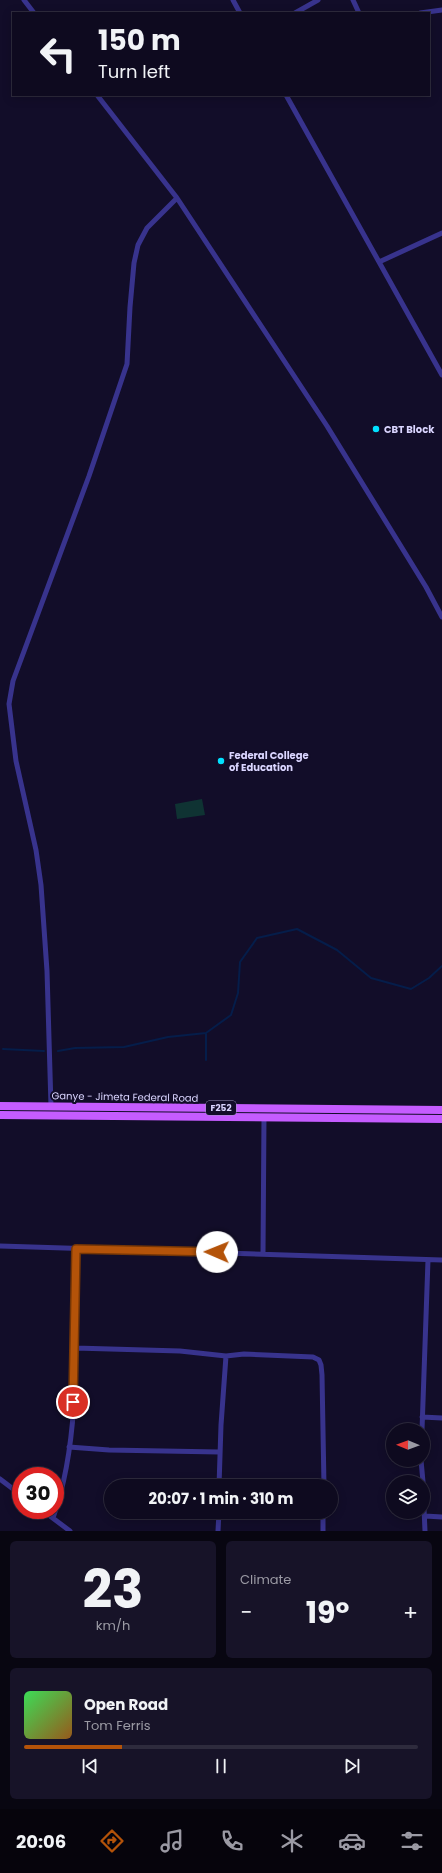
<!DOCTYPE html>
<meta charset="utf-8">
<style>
:root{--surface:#0e0a1f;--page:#171328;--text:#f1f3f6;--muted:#9b9aa4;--line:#2e2b3d;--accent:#b45309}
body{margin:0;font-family:Poppins,sans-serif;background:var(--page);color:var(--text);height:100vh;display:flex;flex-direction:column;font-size:15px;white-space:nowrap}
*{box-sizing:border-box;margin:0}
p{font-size:13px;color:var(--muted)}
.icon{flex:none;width:22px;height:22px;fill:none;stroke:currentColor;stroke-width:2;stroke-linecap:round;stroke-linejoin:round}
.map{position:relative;height:1531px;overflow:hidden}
.side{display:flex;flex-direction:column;gap:10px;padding:10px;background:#080611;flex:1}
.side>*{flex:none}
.hud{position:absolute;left:12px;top:12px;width:418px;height:84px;border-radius:0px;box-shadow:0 2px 10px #0003,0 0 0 1px var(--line);background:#0e0a1f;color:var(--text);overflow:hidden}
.needle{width:26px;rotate:271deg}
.controls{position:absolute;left:386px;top:1423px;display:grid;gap:8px}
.controls a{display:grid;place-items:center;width:44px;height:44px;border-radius:50%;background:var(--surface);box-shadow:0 2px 10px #0003,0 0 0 1px var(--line);font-size:20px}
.speed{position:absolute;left:12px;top:1467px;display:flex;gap:8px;font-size:20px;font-weight:700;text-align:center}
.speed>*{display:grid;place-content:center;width:52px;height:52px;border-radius:50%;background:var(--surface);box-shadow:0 2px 10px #0003,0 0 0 1px var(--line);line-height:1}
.speed .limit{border:6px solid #d22;background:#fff;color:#111}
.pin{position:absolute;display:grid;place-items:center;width:34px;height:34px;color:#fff;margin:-17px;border:2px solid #fff;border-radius:50%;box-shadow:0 1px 4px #0007}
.me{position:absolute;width:44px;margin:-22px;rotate:271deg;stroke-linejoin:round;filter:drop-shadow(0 0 3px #0008)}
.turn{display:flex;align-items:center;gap:14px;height:84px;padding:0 20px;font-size:18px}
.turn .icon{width:52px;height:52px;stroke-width:2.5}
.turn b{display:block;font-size:28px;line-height:34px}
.big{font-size:30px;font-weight:700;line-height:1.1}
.side .widget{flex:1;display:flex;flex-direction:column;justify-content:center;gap:6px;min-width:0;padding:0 14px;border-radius:6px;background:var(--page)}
.side .dial{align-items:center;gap:0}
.dial b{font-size:52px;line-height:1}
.song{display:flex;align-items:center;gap:12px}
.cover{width:48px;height:48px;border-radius:6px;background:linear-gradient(135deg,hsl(130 70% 55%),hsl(30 70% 35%))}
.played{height:4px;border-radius:2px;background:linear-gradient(90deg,var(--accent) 25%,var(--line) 25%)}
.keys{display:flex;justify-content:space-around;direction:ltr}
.heat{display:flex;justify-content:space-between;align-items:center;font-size:22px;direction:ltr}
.side .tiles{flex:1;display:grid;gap:10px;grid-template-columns:1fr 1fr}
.widget:last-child{grid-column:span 2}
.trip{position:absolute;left:104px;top:1479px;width:234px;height:40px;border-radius:20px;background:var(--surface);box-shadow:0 2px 10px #0003,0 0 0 1px var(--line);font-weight:700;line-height:40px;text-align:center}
.dock{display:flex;height:64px;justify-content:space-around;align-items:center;background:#06040c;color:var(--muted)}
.dock .icon{width:28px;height:28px}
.dock .on{color:var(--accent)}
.dock b{font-size:18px;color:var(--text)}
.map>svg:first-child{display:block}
.park{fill:#0f3333}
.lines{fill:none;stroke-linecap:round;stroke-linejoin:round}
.stream{stroke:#051d4a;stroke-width:2}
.minor{stroke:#38338d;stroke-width:5}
.primary{stroke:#c55cff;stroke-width:8}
.route-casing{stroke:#753606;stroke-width:10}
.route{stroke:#b45309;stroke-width:7}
.poi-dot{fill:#01e1ff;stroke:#120d29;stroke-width:1.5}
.labels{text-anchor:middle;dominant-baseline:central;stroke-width:4;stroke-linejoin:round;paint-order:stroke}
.shield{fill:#120d29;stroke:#9e99bf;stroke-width:1}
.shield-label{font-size:9px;font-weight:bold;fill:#dad5ff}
.poi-label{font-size:10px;font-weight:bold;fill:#dad5ff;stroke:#120d29;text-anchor:start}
.street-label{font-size:10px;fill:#dad5ff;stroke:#120d29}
</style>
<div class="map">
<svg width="442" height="1531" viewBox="0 0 442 1531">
<rect width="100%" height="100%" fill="#120d29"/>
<path class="park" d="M202,799L205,815L177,819L175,804Z"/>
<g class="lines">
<path class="stream" d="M206,1033V1060
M3,1049L44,1051
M58,1051L75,1048L124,1047L168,1037L206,1033L231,1015L238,993L240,962L257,938L297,929L337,950L371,978L411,989L429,978L442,966"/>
<path class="minor" d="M24,0L34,13
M233,0L240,13
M353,0L359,13
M295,13L318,0
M420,13L442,10
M97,95L177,198L327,426L426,587L442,617
M286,95L442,375
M379,262L442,233
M51,1106L47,971L41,885L36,850L16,761L9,704L13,681L89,476L127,364L130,307L134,263L138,245L147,228L177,198
M0,1246L442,1260
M263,1253L264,1117
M75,1348L180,1351L226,1356L244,1354L313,1357L319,1360L321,1365L322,1375L324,1486
M422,1417L442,1418
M422,1430L428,1260
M69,1447L109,1450L219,1452
M421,1460L423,1482
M0,1479L21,1495
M219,1486L221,1425L226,1356
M423,1486L425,1531
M42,1510L70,1531
M425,1516L442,1517
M53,1518C82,1437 75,1334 75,1249
M218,1531L219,1512
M323,1531V1512"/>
<path class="primary" d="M0,1106L442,1110
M0,1115L442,1119"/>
</g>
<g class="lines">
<g class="route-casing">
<path id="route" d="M73,1402L76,1249L217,1252"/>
</g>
<use href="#route" class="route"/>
</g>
<g class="poi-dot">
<circle cx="376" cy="429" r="4"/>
<circle cx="221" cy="761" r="4"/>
</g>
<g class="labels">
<rect class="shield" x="206" y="1101" width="30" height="14" rx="3"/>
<g class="shield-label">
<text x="221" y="1108">F252</text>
</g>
<g class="poi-label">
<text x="384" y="429">CBT Block</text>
<text x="229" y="755">Federal College<tspan x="229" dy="12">of Education</tspan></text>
</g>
<g class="street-label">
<text transform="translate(125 1097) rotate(1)">Ganye - Jimeta Federal Road</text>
</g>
</g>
</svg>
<div class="controls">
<a><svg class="needle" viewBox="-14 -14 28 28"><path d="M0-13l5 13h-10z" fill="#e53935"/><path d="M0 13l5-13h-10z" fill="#9b9aa4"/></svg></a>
<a><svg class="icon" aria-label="layers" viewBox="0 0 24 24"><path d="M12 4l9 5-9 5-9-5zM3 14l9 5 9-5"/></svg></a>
</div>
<div class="speed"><div class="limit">30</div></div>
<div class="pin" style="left:73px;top:1402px;background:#d93025"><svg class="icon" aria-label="arrive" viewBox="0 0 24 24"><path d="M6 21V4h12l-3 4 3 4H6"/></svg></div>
<svg class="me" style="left:217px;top:1252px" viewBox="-20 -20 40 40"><circle r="19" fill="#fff"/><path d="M0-13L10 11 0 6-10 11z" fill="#b45309"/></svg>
<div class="trip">20:07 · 1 min · 310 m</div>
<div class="hud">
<div class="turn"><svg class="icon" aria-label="left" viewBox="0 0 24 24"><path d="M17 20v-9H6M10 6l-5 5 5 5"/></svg><div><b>150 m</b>Turn left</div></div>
</div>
</div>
<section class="side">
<div class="tiles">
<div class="widget dial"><b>23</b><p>km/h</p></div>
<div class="widget"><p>Climate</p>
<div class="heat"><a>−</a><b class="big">19°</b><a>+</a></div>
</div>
<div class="widget">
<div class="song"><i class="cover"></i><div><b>Open Road</b><p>Tom Ferris</p></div></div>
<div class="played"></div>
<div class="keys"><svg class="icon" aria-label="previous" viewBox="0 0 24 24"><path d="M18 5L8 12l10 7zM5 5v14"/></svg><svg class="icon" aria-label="pause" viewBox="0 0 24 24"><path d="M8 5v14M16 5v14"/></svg><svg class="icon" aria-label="next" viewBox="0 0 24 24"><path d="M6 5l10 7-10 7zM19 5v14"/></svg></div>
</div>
</div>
</section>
<nav class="dock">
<b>20:06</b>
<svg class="icon on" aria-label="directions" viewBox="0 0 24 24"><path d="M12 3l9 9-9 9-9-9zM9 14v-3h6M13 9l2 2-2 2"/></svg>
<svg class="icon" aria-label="music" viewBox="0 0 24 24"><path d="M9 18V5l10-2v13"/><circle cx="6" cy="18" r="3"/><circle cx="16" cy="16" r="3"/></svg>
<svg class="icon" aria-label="phone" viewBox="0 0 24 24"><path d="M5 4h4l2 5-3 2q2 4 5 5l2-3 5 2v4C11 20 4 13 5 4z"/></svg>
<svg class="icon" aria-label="climate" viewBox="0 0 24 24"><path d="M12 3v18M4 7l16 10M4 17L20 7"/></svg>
<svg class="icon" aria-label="car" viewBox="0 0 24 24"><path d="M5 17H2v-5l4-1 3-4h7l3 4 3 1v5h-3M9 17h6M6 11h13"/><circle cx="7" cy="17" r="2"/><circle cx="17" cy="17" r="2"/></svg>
<svg class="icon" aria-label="filters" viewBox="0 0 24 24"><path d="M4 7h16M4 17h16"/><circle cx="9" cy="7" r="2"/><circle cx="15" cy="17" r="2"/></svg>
</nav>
